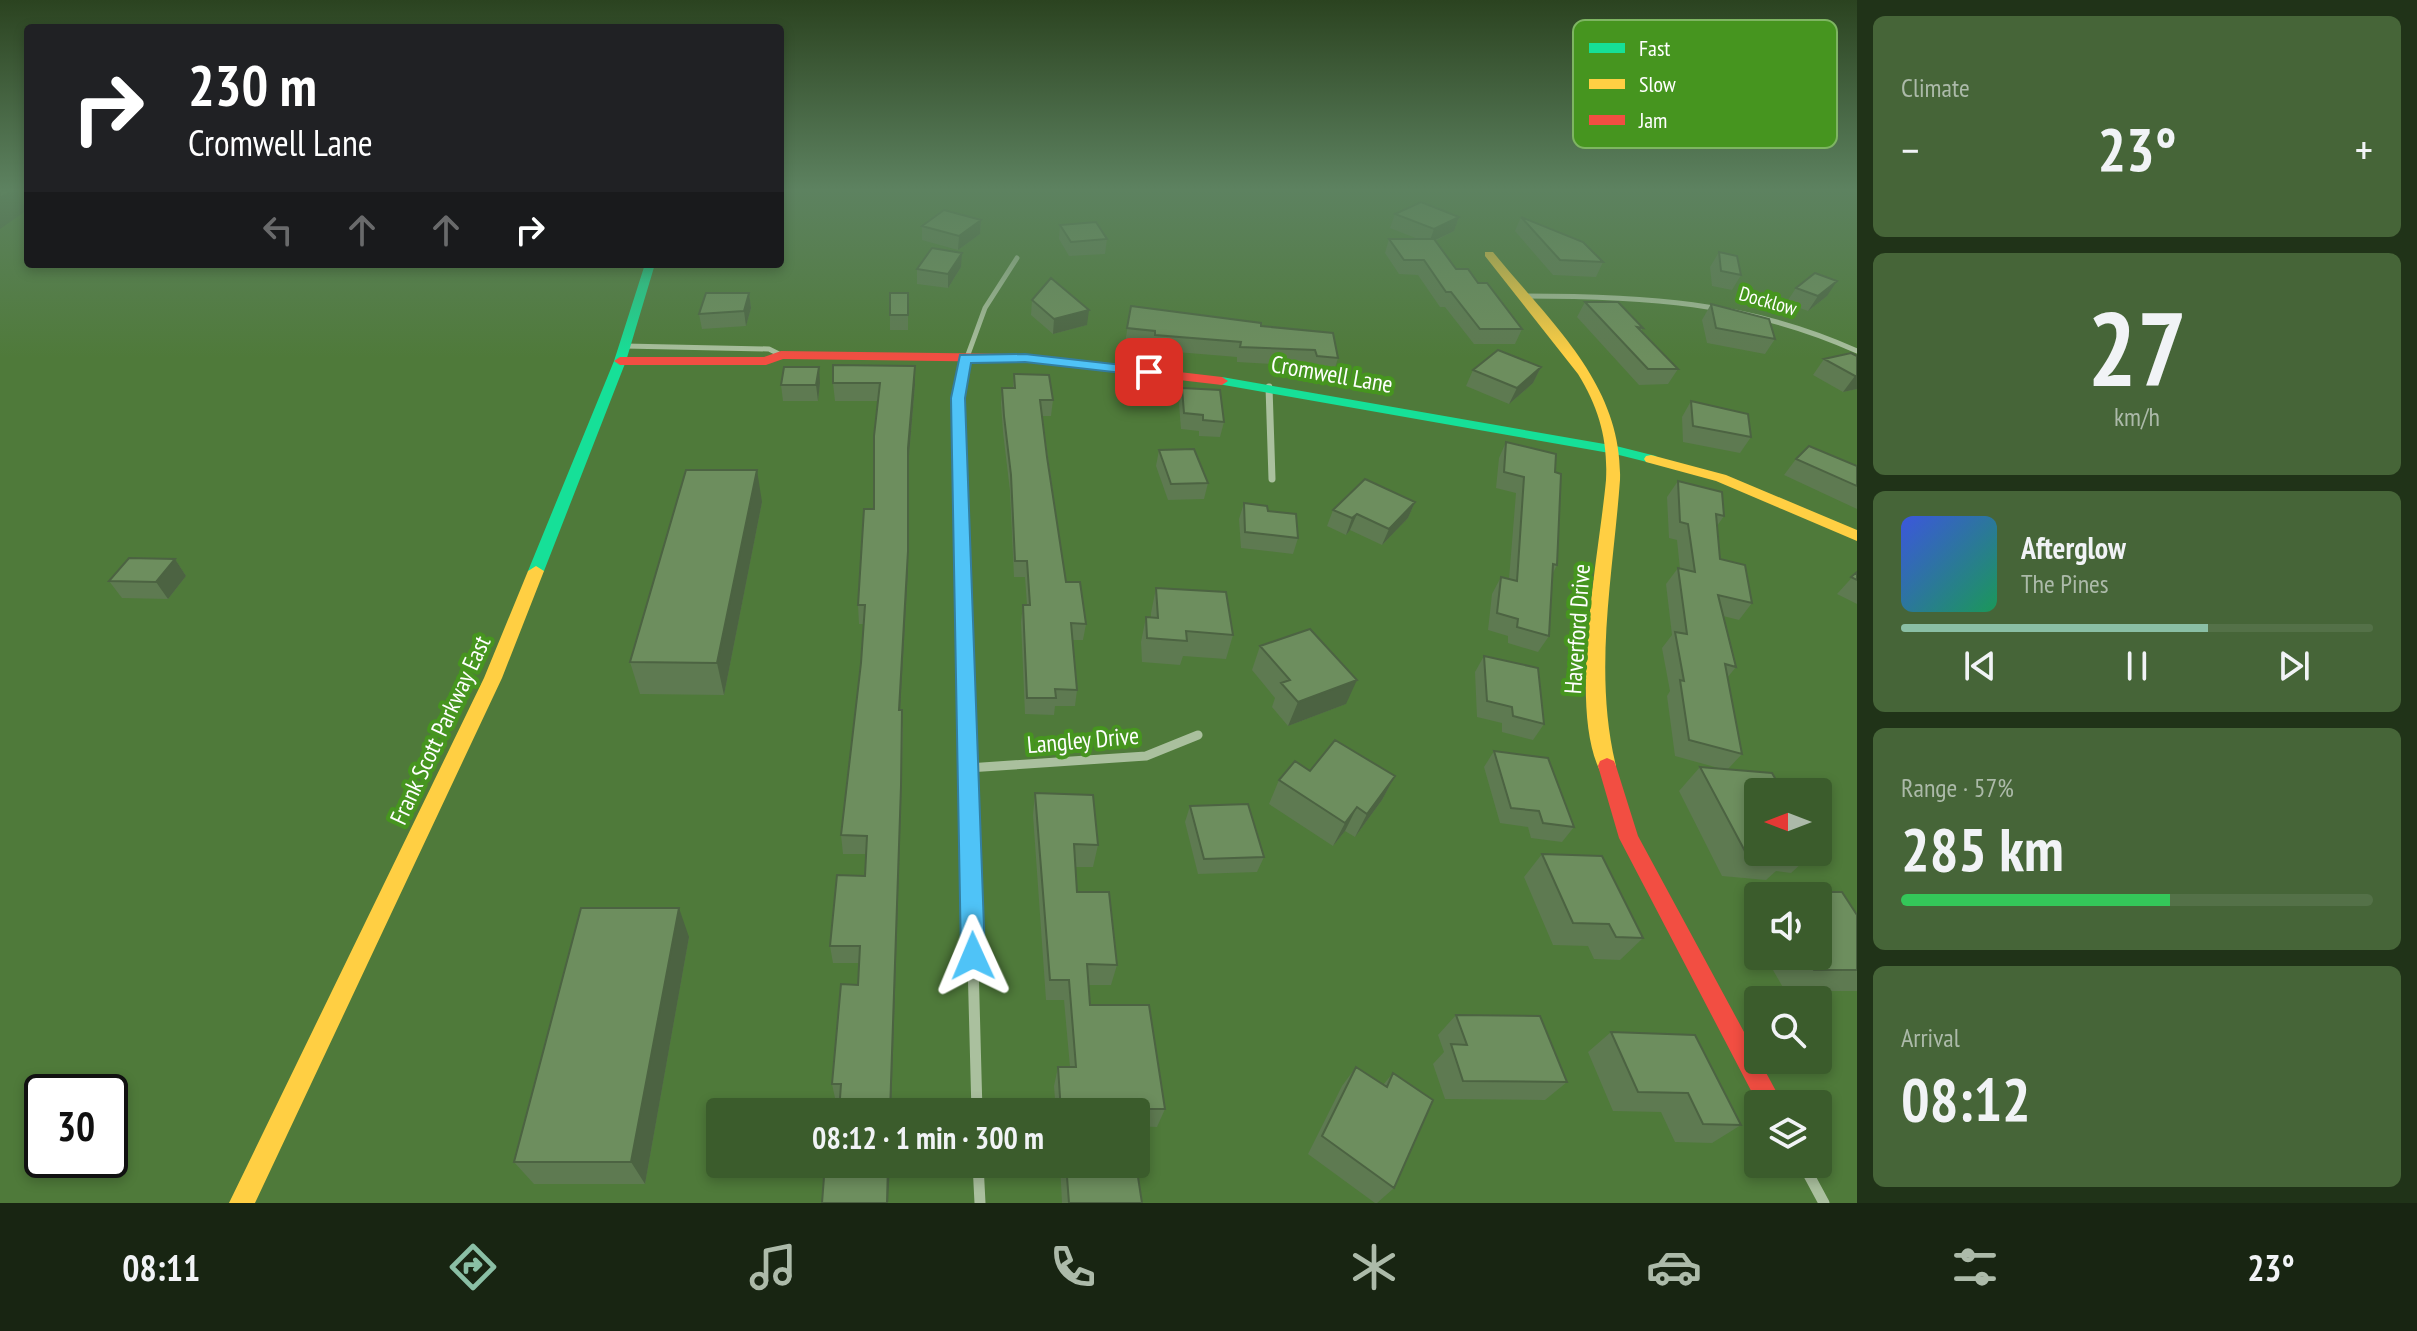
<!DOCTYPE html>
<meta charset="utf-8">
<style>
:root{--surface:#3b5c2c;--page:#466538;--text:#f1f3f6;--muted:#acbaa9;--line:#547148;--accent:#8abfa5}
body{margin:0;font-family:"PT Sans Narrow",sans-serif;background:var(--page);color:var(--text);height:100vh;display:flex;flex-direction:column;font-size:30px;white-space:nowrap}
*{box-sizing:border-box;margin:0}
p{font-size:26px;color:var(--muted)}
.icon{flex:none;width:44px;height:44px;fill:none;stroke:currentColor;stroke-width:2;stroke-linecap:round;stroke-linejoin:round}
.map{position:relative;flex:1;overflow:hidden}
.side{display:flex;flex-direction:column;gap:16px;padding:16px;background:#203318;width:560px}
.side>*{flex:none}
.hud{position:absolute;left:24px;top:24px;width:760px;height:244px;border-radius:8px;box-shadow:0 4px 12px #0003;background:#202124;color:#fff;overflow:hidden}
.needle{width:52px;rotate:270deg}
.fabs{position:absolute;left:1744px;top:778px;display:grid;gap:16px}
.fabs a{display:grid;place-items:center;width:88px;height:88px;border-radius:8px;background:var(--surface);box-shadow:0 4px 12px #0003;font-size:40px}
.speed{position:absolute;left:24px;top:1074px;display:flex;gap:16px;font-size:40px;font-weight:700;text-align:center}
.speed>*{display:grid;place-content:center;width:104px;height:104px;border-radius:50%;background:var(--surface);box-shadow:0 4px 12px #0003;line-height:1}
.speed .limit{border:4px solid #111;border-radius:12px;background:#fff;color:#111}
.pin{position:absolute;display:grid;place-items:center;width:68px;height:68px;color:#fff;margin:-34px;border-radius:16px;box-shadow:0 4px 12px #0006}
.me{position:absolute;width:88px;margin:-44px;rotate:359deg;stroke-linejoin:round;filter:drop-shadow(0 0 6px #0008)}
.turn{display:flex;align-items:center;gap:28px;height:168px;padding:0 32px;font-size:36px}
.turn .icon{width:104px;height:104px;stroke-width:2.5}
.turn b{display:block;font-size:56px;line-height:68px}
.lanes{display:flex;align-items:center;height:76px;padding:0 32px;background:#0003;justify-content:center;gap:40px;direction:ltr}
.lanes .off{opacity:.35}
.big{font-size:60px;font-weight:700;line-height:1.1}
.side .card{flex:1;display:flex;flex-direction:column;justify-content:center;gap:12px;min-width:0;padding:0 28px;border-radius:12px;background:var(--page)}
.side .dial{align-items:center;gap:0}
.dial b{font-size:104px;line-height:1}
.song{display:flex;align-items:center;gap:24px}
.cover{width:96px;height:96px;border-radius:12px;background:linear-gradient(135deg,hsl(230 70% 55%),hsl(150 70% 35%))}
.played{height:8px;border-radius:4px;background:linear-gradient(90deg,var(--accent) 65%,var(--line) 65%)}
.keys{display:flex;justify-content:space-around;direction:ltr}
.heat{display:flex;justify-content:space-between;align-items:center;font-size:44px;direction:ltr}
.charge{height:12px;border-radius:6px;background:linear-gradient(90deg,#34c759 57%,var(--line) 0)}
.trip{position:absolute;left:706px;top:1098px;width:444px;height:80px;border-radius:8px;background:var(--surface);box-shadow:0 4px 12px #0003;font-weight:700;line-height:80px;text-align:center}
.tab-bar{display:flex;height:128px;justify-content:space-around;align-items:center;background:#182512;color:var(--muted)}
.tab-bar .icon{width:56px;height:56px}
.tab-bar .active{color:var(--accent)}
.tab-bar b{font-size:36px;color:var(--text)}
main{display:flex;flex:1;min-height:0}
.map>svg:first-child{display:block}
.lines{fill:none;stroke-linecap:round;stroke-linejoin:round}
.street-far3{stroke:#aac09e;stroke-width:5}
.street-far2{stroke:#aac09e;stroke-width:7}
.street-far1{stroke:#aac09e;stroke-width:9}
.street{stroke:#aac09e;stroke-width:11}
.fast{fill:#16e098;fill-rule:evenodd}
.slow{fill:#ffcf43;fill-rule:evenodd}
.jam{fill:#f24e42;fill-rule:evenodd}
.wall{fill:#5e7a51}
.shaded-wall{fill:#4c6342}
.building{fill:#6d8e5e;stroke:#4c6342;stroke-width:2}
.route{fill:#4fc3f7;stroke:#337fa1;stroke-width:2}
.labels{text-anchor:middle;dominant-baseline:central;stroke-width:8;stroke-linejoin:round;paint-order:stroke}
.far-street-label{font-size:20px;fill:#fff;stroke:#46951f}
.street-label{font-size:24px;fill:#fff;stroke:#46951f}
.key{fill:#46951f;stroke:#7eb562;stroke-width:2}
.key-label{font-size:22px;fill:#fff}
</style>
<main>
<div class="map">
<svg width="1857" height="1203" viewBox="0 0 1857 1203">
<rect width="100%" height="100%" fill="#4f7a3a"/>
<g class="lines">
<path class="street-far3" d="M1522,296C1642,296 1746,301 1857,351
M625,346L769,349L781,355
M966,360L985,308L1017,258"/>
<path class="street-far2" d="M1269,387L1272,479
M963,576L958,398L966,358"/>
<path class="street-far1" d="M963,574L970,852
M968,768L1146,756L1198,735"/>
<path class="street" d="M970,850L977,1112
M978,1164L980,1203
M1803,1164L1824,1203"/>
<path class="fast" d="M645,264H655L626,361L544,571L536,576L531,575L528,571L614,361Z
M1222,377L1616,446L1656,456L1658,459L1651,463L1615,454L1218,384L1216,381Z"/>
<path class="slow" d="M1485,252H1493C1549,321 1623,384 1620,480C1613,576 1593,671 1616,766L1614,771L1607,774L1600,771C1568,706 1599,555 1606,480C1608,440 1599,408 1578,374L1485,256Z
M1651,455L1726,475L1857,530V541L1716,481L1646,462L1644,459L1646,456Z
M536,566L544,571L502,678L255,1203H229L484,678L528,571Z"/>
<path class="jam" d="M781,351L1025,354L1222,377L1228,381L1222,385L1025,362L783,359L766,365H620L614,361L620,357H764Z
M1607,758L1614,761L1616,766L1638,836L1783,1104H1758L1619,838L1598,766L1600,761Z"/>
</g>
<path class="wall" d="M1395,214L1459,217L1454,231L1435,241L1456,269L1478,283L1522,329L1515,344H1474L1445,307H1440L1418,275L1399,274L1385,253L1389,239H1418L1390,228Z
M1521,217L1603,262L1596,277L1553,275L1515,231Z
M981,220L980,234L958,250L922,240V226Z
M1060,225L1107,239L1105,254L1069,256L1059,239Z
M1719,252L1741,275L1732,290L1712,286L1710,267Z
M961,267L948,288L917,284V269Z
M1796,288L1827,296L1808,311L1786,303Z
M749,293L751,308L746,326L702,329L699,314Z
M890,293H908V330H890Z
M1032,300L1087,325L1053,334L1031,315Z
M1585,302L1643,328L1641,331L1678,369L1668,384L1639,385L1577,317Z
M1711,304L1775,339L1765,354L1707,343L1702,320Z
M1131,306L1261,326L1338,358L1333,374L1312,372L1311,366L1237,362V357L1152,350L1153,346L1125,343Z
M1857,356V389L1843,392L1813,375L1824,359Z
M1541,367L1533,383L1509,404L1466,386L1473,370Z
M1014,374L1053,400L1051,416H1042L1066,582L1086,624L1083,640H1073L1077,690L1075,706H1055L1054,715L1025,714L1021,622L1023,605H1027L1025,577H1014L1010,491L1003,432L1001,404L1002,388H1013Z
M820,383L818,401H783L781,385Z
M833,383L915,384L908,467V570L900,710L903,729L901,804L891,1112H839L840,1099L835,1098L832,1084L858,985L859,963H833L830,946L865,876L867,854H843L841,835L861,663L864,624H859L858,605L874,509L878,401H835Z
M1182,388L1224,422L1220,437L1199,436V431L1181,429L1179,404Z
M1691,401L1751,437L1740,453L1683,442L1682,417Z
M1506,442L1555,472L1557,565L1553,573L1549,636L1538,652L1508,643V636L1488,630L1492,594L1501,577L1509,579L1516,493L1496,488L1499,458Z
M1159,450L1208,483L1204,499L1168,500L1156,466Z
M1796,459L1857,466V509L1784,475Z
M1678,481L1724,516L1717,526L1720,559L1752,603L1739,620L1723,616L1736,667L1727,678L1742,754L1728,769L1758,852H1814L1791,873L1776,871L1766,880L1722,876L1679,791L1700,767L1722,769L1675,756L1667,696L1670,691L1662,648L1672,635L1666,584L1678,568L1680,569L1677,540L1669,538L1667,497Z
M762,502L724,695L640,694L630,662Z
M1415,502L1408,518L1382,545L1350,530L1346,535L1327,526L1333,510Z
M1244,503L1268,511L1298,538L1293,554L1241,548L1239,519Z
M175,559L186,576L168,599L122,598L109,581Z
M1857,572V604L1837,594Z
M1156,588L1233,635L1226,659L1183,656L1180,665L1142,662L1141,642L1146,617L1151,618V613Z
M1260,646L1346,704L1288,726L1272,707L1275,698L1252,670Z
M1484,656L1544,724L1533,740L1502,732V723L1477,717L1475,672Z
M1494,751L1574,827L1562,842L1531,838L1528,827L1500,823L1484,767Z
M1310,771L1395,776L1382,800L1355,837L1345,831L1333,846L1269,804L1279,780Z
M1035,793L1098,845L1093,867H1075L1077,892L1117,965L1111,985H1088L1090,1005L1165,1109L1157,1127L1136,1126V1112H1056L1054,1086L1058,1067H1070L1064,1000H1046L1033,815Z
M1190,806L1264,857L1257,872L1198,874L1185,822Z
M1542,854L1643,938L1620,960L1594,959L1588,946L1553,945L1524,877Z
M1774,892H1842L1857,915V991H1785L1766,958L1768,956H1818V896H1770Z
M1758,906V930L1749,914Z
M689,937L645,1184H534L514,1162Z
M1456,1015L1567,1082L1545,1100L1445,1099L1433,1064L1444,1052L1438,1035Z
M1611,1032L1741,1125L1712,1143L1675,1142L1661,1112L1613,1111L1588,1052Z
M1356,1067L1383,1085L1393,1073L1394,1188L1377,1203H1375L1308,1154L1342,1086Z
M1060,1164H1136L1142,1203H1062Z"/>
<path class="shaded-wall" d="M13,190H15L27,210L0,229V198Z
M1459,217L1454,231L1429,243L1434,229Z
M981,220L980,234L958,250L959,236Z
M962,253L961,267L948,288V274Z
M1837,281L1827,296L1808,311L1818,296Z
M749,293L751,308L746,326L744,311Z
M1089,310L1087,325L1053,334L1054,319Z
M915,366V384L908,467V570L899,729V710L908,448Z
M819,367L820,383L818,401L816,385Z
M1541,367L1533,383L1509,404L1517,388Z
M1855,376H1857V389L1843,392Z
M757,470L762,502L724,695L717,663Z
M1415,502L1408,518L1382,545L1389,529Z
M1357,514L1350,530L1346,535L1352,518Z
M175,559L186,576L168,599L156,582Z
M1357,680L1346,704L1288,726L1298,702Z
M902,710L901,804L891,1112H890Z
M1395,776L1382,800L1355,837L1367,814Z
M1357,807L1345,831L1333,846L1345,823Z
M679,908L689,937L645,1184L631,1162Z
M888,1164H890L888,1203H887Z"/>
<path class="building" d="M0,190H13L0,198Z
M1421,202L1459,217L1434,229L1395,214Z
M944,210L981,220L959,236L922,226Z
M1521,217L1583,242L1603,262L1560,260Z
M1096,222L1107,239L1071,242L1060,225Z
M1389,239H1434L1456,269H1468L1478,283H1487L1522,329H1480L1451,292H1446L1424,260H1404Z
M932,248L962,253L948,274L917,269Z
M1719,252L1737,256L1741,275L1721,271Z
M1815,273L1837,281L1818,296L1796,288Z
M1051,278L1089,310L1054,319L1032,300Z
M706,293H749L744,311L699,314Z
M890,293H908V315H890Z
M1585,302H1618L1643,328L1637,327L1678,369H1648Z
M1711,304L1769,319L1775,339L1716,328Z
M1131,306L1261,323V326L1333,333L1338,358L1317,356L1315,350L1240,347L1241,342L1155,335V331L1127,328Z
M1498,350L1541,367L1517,388L1473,370Z
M1851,353L1857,356V376H1855L1824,359Z
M833,365L915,366L908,448V551L899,710H902L901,786L890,1112H839L841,1084H832L841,984L858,985L860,946H830L837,875L865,876L867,836L841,835L861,663L865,605H858L864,509H874V436L880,383H833Z
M784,367H819L816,385H781Z
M1014,374L1049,375L1053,400H1040L1047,457L1066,582H1080L1086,624L1071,623L1077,690L1055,689L1056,698H1027L1023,605H1030L1027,561H1015L1011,475L1004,416L1002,388H1015Z
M1182,388L1220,390L1224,422L1203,420V415L1184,413Z
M1691,401L1748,414L1751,437L1693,426Z
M1506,442L1556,454L1555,472L1561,474L1557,565L1553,564L1549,636L1517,627L1518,619L1497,613L1501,577L1517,581L1524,477L1504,472Z
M1809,446L1857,466V486L1796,459Z
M1194,449L1208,483L1171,484L1159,450Z
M686,470H757L717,663L630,662Z
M1365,479L1415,502L1389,529L1357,514L1352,518L1333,510Z
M1678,481L1722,492L1724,516L1716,514L1720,559L1745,565L1752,603L1718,595L1736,667L1725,664L1742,754L1689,740L1680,680L1684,681L1675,632L1687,634L1678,568L1695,572L1688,524L1680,522Z
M1244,503L1267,506L1268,511L1296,514L1298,538L1245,532Z
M129,558L175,559L156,582L109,581Z
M1857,572V580L1851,577Z
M1156,588L1226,592L1233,635L1186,631L1187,641L1147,638L1146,617L1158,618Z
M1310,629L1357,680L1298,702L1281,683L1290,680L1260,646Z
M1484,656L1538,668L1544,724L1513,716L1512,707L1487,701Z
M1335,740L1395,776L1367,814L1357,807L1345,823L1279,780L1295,761L1310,771Z
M1494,751L1548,758L1574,827L1543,823L1539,811L1511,808Z
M1700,767L1772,773L1783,792H1758V852H1789L1792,857L1746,853Z
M1035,793L1093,795L1098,845L1074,844L1077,892H1109L1117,965L1087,964L1090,1005H1149L1165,1109H1097L1098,1112H1061L1058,1067H1076L1069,980H1050Z
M1248,804L1264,857L1204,859L1190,806Z
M1542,854L1602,856L1643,938L1616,937L1609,924L1573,923Z
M1774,892H1842L1857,915V970H1814L1805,956H1818V896H1777Z
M581,908H679L631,1162H514Z
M1456,1015L1540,1016L1567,1082L1463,1081L1451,1044L1467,1045Z
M1611,1032L1695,1035L1741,1125L1703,1124L1688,1093L1638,1092Z
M1356,1067L1387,1087L1393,1073L1433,1100L1394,1188L1322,1136Z
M825,1164H888L887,1203H822Z
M1066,1164H1136L1142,1203H1069Z"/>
<linearGradient id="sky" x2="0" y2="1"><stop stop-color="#2b4320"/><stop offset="0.53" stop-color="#5d8260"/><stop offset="1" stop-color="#5d8260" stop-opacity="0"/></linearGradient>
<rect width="1857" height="358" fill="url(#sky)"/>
<path class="route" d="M1025,354L1149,368L1156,372L1149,376L1025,362L971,363L965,398L985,956L982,964L973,967L964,964L961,956L951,398L960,355Z"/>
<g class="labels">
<g class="far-street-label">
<text transform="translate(1768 301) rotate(16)">Docklow</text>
</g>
<g class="street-label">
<text transform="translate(1332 374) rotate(10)">Cromwell Lane</text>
<text transform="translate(1577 629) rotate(-86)">Haverford Drive</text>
<text transform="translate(440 730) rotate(-65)">Frank Scott Parkway East</text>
<text transform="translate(1083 740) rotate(-5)">Langley Drive</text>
</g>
</g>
<rect x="1573" y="20" width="264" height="128" rx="12" class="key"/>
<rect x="1589" y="43" width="36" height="10" fill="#16e098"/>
<rect x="1589" y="79" width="36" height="10" fill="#ffcf43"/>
<rect x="1589" y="115" width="36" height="10" fill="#f24e42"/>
<g class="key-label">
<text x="1639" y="56">Fast</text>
<text x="1639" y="92">Slow</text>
<text x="1639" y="128">Jam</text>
</g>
</svg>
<div class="fabs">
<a><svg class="needle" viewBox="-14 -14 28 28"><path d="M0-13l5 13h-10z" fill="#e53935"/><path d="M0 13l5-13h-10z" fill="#acbaa9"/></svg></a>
<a><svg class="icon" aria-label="sound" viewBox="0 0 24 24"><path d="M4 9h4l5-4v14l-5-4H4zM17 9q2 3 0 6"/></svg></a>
<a><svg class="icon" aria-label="search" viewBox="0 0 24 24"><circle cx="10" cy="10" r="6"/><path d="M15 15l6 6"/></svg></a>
<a><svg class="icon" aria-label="layers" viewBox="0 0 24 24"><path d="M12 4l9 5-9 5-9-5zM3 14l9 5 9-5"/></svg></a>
</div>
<div class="speed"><div class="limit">30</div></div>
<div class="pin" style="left:1149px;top:372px;background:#d93025"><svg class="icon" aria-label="arrive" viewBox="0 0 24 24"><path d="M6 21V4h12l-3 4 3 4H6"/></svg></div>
<svg class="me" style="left:973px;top:956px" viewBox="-20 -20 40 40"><path d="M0-17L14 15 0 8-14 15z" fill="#4fc3f7" stroke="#fff" stroke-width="4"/></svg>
<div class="trip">08:12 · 1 min · 300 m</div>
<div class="hud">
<div class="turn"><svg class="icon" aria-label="right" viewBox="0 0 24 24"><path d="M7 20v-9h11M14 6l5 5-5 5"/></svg><div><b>230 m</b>Cromwell Lane</div></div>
<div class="lanes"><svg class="icon off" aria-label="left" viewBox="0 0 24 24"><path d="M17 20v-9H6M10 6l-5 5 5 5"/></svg><svg class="icon off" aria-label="ahead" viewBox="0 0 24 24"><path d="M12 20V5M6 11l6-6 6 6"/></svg><svg class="icon off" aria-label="ahead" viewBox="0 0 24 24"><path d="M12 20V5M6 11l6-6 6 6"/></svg><svg class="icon" aria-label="right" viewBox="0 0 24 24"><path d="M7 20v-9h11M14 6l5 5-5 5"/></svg></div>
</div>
</div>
<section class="side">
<div class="card"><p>Climate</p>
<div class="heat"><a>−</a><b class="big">23°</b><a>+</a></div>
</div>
<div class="card dial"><b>27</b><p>km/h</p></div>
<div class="card">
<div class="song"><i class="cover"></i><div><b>Afterglow</b><p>The Pines</p></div></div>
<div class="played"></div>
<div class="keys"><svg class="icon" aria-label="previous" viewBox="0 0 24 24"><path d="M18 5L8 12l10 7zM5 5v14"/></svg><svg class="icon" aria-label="pause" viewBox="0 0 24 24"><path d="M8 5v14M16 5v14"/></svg><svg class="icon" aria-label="next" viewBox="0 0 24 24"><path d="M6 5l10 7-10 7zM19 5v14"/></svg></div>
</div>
<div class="card"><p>Range · 57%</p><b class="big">285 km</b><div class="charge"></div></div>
<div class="card"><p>Arrival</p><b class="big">08:12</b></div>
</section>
</main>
<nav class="tab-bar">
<b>08:11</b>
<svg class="icon active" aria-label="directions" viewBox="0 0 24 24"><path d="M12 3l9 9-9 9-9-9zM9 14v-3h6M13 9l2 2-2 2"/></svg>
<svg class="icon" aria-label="music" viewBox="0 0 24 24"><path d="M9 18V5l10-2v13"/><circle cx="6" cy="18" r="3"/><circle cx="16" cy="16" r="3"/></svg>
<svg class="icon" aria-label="phone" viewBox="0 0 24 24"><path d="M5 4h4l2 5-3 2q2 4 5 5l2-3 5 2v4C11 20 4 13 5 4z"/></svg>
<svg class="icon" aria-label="climate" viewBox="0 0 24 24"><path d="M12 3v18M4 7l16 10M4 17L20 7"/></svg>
<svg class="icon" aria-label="car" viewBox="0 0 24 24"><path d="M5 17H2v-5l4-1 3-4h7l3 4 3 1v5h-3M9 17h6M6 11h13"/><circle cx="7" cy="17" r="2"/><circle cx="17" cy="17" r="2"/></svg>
<svg class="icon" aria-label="filters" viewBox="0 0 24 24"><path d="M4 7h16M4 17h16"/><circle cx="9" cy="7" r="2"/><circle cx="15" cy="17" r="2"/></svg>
<b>23°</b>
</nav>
